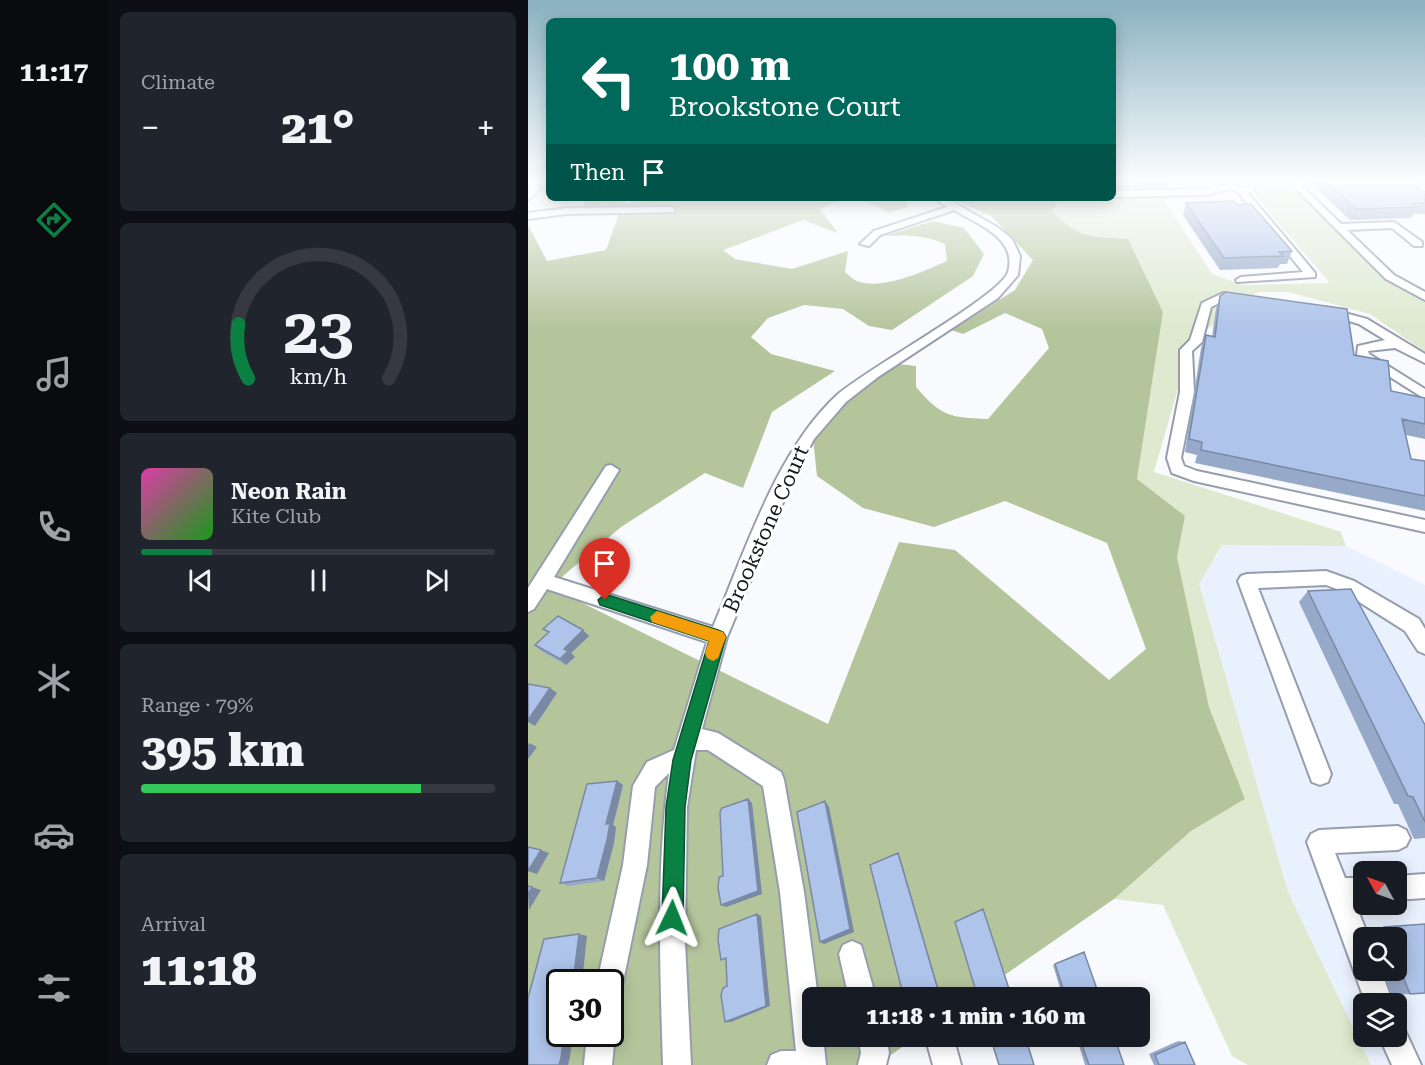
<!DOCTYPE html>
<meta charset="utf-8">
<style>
:root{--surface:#171b24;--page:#20242c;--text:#f1f3f6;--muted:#9ea1a6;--line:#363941;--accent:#0b8043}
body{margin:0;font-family:"Roboto Serif",serif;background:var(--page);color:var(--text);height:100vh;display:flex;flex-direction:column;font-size:22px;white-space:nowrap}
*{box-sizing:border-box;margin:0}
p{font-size:20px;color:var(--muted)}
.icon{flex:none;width:33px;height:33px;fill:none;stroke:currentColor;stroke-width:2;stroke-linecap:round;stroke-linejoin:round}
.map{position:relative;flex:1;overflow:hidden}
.details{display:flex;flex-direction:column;gap:12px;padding:12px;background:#0d0f14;width:420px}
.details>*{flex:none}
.hud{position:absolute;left:18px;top:18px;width:570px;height:183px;border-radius:9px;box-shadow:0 3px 15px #0003;background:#00695c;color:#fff;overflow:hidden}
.needle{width:39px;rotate:310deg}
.buttons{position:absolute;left:825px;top:861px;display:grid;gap:12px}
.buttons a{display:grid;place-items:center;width:54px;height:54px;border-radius:9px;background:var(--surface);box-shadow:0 3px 15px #0003;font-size:30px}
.speed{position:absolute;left:18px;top:969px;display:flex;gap:12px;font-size:30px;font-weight:700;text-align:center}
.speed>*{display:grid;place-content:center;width:78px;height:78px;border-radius:50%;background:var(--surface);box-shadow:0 3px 15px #0003;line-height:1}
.speed .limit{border:3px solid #111;border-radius:9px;background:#fff;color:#111}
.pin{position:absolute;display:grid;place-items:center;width:51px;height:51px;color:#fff;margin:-62px -26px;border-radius:50% 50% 50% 0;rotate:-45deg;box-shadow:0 0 6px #0007}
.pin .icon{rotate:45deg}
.me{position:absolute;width:66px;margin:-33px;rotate:2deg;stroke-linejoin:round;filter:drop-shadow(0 0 4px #0008)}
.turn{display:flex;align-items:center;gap:21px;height:126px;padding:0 24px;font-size:27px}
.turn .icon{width:78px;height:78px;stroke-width:2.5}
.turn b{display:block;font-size:42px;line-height:51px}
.then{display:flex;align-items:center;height:57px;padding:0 24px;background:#0003;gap:12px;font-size:22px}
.big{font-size:45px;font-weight:800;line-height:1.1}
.details .widget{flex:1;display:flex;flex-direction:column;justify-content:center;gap:9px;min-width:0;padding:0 21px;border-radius:9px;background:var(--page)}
.details .dial{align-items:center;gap:0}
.dial svg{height:156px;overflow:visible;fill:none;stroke:var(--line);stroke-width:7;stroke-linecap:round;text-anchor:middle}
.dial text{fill:var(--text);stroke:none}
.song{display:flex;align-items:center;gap:18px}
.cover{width:72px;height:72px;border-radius:9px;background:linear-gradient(135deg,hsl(320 70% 55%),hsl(120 70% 35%))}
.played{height:6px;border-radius:3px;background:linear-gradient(90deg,var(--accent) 20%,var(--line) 20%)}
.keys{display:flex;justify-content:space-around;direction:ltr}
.heat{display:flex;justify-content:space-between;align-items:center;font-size:33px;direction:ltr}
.charge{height:9px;border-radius:4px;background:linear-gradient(90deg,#34c759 79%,var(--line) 0)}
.trip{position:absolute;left:274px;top:987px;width:348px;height:60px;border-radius:9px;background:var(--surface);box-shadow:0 3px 15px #0003;font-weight:800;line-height:60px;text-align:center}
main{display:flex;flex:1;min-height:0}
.dock{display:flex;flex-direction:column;width:108px;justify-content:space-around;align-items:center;background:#090b0e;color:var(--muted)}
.dock .icon{width:42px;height:42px}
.dock .current{color:var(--accent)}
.dock b{font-size:27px;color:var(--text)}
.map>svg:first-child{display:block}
.built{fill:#e9f1fe;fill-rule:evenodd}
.green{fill:#dee9cf}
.forest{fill:#b4c59c;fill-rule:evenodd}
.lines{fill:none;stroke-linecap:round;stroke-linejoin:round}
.minor-casing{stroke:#969ead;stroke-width:4}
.minor{fill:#fff;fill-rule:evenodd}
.wall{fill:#96a9c9}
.shaded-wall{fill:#7a89a4}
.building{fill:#afc4ea;stroke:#7a89a4;stroke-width:1.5}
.route{fill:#0b8043;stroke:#07532c;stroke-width:1.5}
.slow{fill:#f59e0b}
.labels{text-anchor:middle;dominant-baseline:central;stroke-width:6;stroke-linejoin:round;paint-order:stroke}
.street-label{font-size:21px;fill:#14171d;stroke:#fff}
</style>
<main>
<nav class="dock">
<b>11:17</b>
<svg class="icon current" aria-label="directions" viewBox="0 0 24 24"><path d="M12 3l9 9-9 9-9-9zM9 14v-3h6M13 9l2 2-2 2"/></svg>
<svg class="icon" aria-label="music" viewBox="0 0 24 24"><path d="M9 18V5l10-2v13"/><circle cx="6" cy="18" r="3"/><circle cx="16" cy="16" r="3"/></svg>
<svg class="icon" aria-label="phone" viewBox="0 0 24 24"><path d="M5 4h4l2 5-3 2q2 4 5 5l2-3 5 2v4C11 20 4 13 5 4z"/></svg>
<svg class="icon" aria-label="climate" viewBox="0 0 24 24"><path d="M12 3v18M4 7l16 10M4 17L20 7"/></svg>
<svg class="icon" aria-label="car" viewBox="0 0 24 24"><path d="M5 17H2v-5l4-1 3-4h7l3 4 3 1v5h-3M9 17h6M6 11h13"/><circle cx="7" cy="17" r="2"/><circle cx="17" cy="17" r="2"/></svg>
<svg class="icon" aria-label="filters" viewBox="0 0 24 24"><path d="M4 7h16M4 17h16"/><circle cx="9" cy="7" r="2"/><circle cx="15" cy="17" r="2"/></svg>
</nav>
<section class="details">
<div class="widget"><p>Climate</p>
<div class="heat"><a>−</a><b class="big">21°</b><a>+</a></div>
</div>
<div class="widget dial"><svg viewBox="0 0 100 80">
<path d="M14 69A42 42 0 1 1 86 69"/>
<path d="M14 69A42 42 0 0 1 9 41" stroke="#0b8043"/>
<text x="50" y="56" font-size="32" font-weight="700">23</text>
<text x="50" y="72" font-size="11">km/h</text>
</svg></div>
<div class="widget">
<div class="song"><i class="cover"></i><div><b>Neon Rain</b><p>Kite Club</p></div></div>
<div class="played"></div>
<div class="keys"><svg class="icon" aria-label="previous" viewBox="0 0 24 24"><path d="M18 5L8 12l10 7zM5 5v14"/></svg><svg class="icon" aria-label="pause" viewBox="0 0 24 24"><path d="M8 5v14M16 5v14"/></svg><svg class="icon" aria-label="next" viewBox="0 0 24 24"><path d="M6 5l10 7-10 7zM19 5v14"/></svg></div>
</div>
<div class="widget"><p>Range · 79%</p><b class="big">395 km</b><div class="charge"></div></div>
<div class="widget"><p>Arrival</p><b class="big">11:18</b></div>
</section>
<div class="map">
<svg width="897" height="1065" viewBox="0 0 897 1065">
<rect width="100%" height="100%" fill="#f9fafe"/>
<path class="built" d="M694,545L818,546L897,585V1065H843L760,892L671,584ZM836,872H868V904H836ZM836,938H868V970H836ZM836,1004H868V1036H836Z"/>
<path class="green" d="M718,180H759L857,276L897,298V352L842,314L760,292H730L664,340L626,472L813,532L818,546L694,545L671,584L760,892L843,1065H720L704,1056L635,905L586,899L663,831L717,799L681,707L649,557L657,516L609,479L635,312L600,239C562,236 552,240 524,211L530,200L590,202V197H634L684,274L714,285L802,283L730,199Z"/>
<path class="forest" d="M57,198H93L99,204L124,198H381L379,207L361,213C334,197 320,194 292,209L310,233L275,220L195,250L207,259L264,269L320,251L317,272C321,275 325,280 329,281C353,291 397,271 419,261L417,244C397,235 378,235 357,236L405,221L436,228L456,254L445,276L364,330L341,326L315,309L276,305L240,318L223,337L243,354L307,371L244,412L215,488L177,473L93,527L22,587L300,724L371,542L427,550L581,680L618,649L579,543L477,501L406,527L335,508L289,476L285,438L298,418L369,364L388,366V387C414,417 421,417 460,419L521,348L514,329L477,313L435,334L423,330L487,290L505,260L463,216L422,198L530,200L524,211C552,240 562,236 600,239L635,312L609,479L657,516L649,557L681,707L717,799L663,831L586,899L445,997L285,998V1036L389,1037L348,1065H0V225L19,261L78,250L92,211L55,210ZM32,982H82V1034H32Z"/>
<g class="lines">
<g class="minor-casing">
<path id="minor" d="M644,180H672C666,184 650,184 644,180Z
M716,180H724L728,189L720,193L787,273V277L709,282L708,280L713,277L775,272L710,192L703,189L677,195L585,197V191L677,189L702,184L717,188H719Z
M759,180H768L813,224L866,222L894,242V246H886L864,228L819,230L866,275L897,292V300L858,279Z
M6,186L13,188L0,200V192Z
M406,198H417L430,205L469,227L484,239L492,256L490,275L470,298L350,377L318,402L286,439L266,476L199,637L174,729L190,733L253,772L256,780L276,892L290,998H285V1036H295L298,1065H239L243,1055L253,1051H268L252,892L235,786L180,750H168L159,807L157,941L163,1065H135C132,968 128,869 141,773L127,787L119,865L95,982L91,991L82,995V982H69L95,865L105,786L119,762L146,750L179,642L19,589L6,609L0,612V588L78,466L83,465L91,470L26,577L185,627C217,552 248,452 308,396C336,370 473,296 480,272C490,238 449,224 426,210L352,235L341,246L332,244L346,231L419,207Z
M143,207L146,208V212L39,214L0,219V213L39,208Z
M695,293L719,299L713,302L697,300L683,307L674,342L664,351L666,392L653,458L656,466L669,471L897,520V532L666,481L644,473L639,458L652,392V350L662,340L674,303Z
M798,308L839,319L897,354V363L867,348L840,351L841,354L897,389V399L829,356L830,346L857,340L831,324L794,313V309Z
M798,571L826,581L891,619L897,629V654L890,651L877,631L814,591L798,585L730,588L803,774L800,782L792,785L784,782L781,774L710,581L713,576L719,574Z
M870,826L878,830L882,838L878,846L870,850L807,853L817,878H836V902L827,903L841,938H836V970H853L865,1004H838L779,842L783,834L791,830Z
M897,874V898L868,900V876Z
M324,941L333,945L348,998H321L311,954L315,945Z
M82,1024L87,1034L84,1065H56L59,1034H82Z
M868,1024L875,1026L893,1065H864L851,1036H868Z
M330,1036H358L361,1053L358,1065H330L333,1053Z
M397,1036H425L433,1065H405Z"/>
</g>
<use href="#minor" class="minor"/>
</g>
<path class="wall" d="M585,180H641L640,188L585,190Z
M779,180H881L897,192V214H885L883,218L822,220Z
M658,203L709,205L764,251L759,264H752L750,268L692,270L655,215Z
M692,296L826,355L863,391L897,398V439L878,435L883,459L897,461V511L667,463L669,455L657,452L673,348L678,335L684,337L688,309Z
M780,591L897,725V838L886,839L870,804H866L771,602Z
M15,629L55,630L61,636L43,653L47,657L38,665L13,651L7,645L20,633Z
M89,781L95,785L85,825L88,827L86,843L76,881L40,886L32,883Z
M897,924V993L864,995L855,970H868V938H843L840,930L856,927Z
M527,964L572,998H535L525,965Z
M548,1036H586L596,1065H557Z
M650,1041L657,1042L667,1065H626L621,1054Z"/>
<path class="shaded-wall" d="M55,630L61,636L43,653L47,657L38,665L32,659L36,649Z
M22,688L29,693L7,726L0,722V720Z
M1,743L9,747L0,759V745Z
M89,781L95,785L85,825L88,827L86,843L76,881L69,878L78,824Z
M220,799L224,803L234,894L198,907L193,905Z
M297,801L301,807L326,932L296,944L292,942Z
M13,850L21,853L9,874L0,871Z
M370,853L372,857L411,991L399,998H396Z
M4,887L13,890L1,910L0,895Z
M229,914L233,916L242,1006L203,1022H197Z
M51,934L59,936L54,982H45Z
M36,1034H45L42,1057L40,1065H31Z"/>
<path class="building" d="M796,180H881L897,192V203H885L889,207L828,209Z
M706,201L709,205L723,204L764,251L751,252L755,256L696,258L658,203Z
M698,292L819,309L826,355L860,361L863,391L897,398V424L874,419L883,459L897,461V496L673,450L674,442L661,439L678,335L687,337L692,296Z
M823,589L897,725V822L885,797L880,796L780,591Z
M30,616L55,630L36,649L40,651L32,659L7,645L21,632L15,629Z
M0,684L22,688L0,720Z
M89,781L78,824L82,823L79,840L69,878L32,883L59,784Z
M220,799L230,891L193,905L190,888L191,877L195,876L192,812L194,808Z
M297,801L322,929L292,942L269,812Z
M0,847L13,850L0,871Z
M370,853L410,990L396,998H376L342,865Z
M0,886L4,887L0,895Z
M455,909L484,998H450L427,922Z
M229,914L238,1006L197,1022L193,995L195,988L199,986L198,958L193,960L190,940L191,929Z
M897,924V993L882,994L868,959V938H860L856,927Z
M51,934L45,982H32V1034H36L33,1058L31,1065H0V998L16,939Z
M556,952L572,998H538L527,964Z
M462,1036H497L506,1065H471Z
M551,1036H586L596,1065H561Z
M657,1042L667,1065H631L627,1055Z"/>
<linearGradient id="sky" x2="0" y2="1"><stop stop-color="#89b1c0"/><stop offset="0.55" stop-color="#fcfdff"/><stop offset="1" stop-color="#fcfdff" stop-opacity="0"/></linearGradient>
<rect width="897" height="329" fill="url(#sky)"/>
<path class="route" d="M77,594L190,630L195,632L198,637L163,760L157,807L155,918L152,926L144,929L137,926L134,918L138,807L145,760L181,641L72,605L70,600Z"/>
<path class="slow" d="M129,611L195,632L198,637L190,658L185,661L179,658L177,653L181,641L124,622L122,617Z"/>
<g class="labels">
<g class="street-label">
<text transform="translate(238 529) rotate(-66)">Brookstone Court</text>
</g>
</g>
</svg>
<div class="buttons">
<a><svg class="needle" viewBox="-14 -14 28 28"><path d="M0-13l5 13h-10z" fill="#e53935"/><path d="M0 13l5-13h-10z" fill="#9ea1a6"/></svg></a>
<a><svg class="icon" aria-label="search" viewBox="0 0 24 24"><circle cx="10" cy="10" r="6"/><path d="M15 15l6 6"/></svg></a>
<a><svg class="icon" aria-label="layers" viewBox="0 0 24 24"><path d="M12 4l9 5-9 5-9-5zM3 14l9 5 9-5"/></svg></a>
</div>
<div class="speed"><div class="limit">30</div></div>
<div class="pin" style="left:77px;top:600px;background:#d93025"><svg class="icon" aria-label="arrive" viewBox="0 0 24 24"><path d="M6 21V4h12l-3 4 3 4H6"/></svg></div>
<svg class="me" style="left:144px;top:918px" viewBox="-20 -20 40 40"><path d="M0-17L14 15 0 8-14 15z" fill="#0b8043" stroke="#fff" stroke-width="4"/></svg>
<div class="trip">11:18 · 1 min · 160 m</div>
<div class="hud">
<div class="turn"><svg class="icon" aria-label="left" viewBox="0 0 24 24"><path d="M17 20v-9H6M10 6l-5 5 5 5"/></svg><div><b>100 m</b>Brookstone Court</div></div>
<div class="then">Then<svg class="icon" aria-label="arrive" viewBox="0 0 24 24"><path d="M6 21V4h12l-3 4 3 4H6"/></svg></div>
</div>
</div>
</main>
